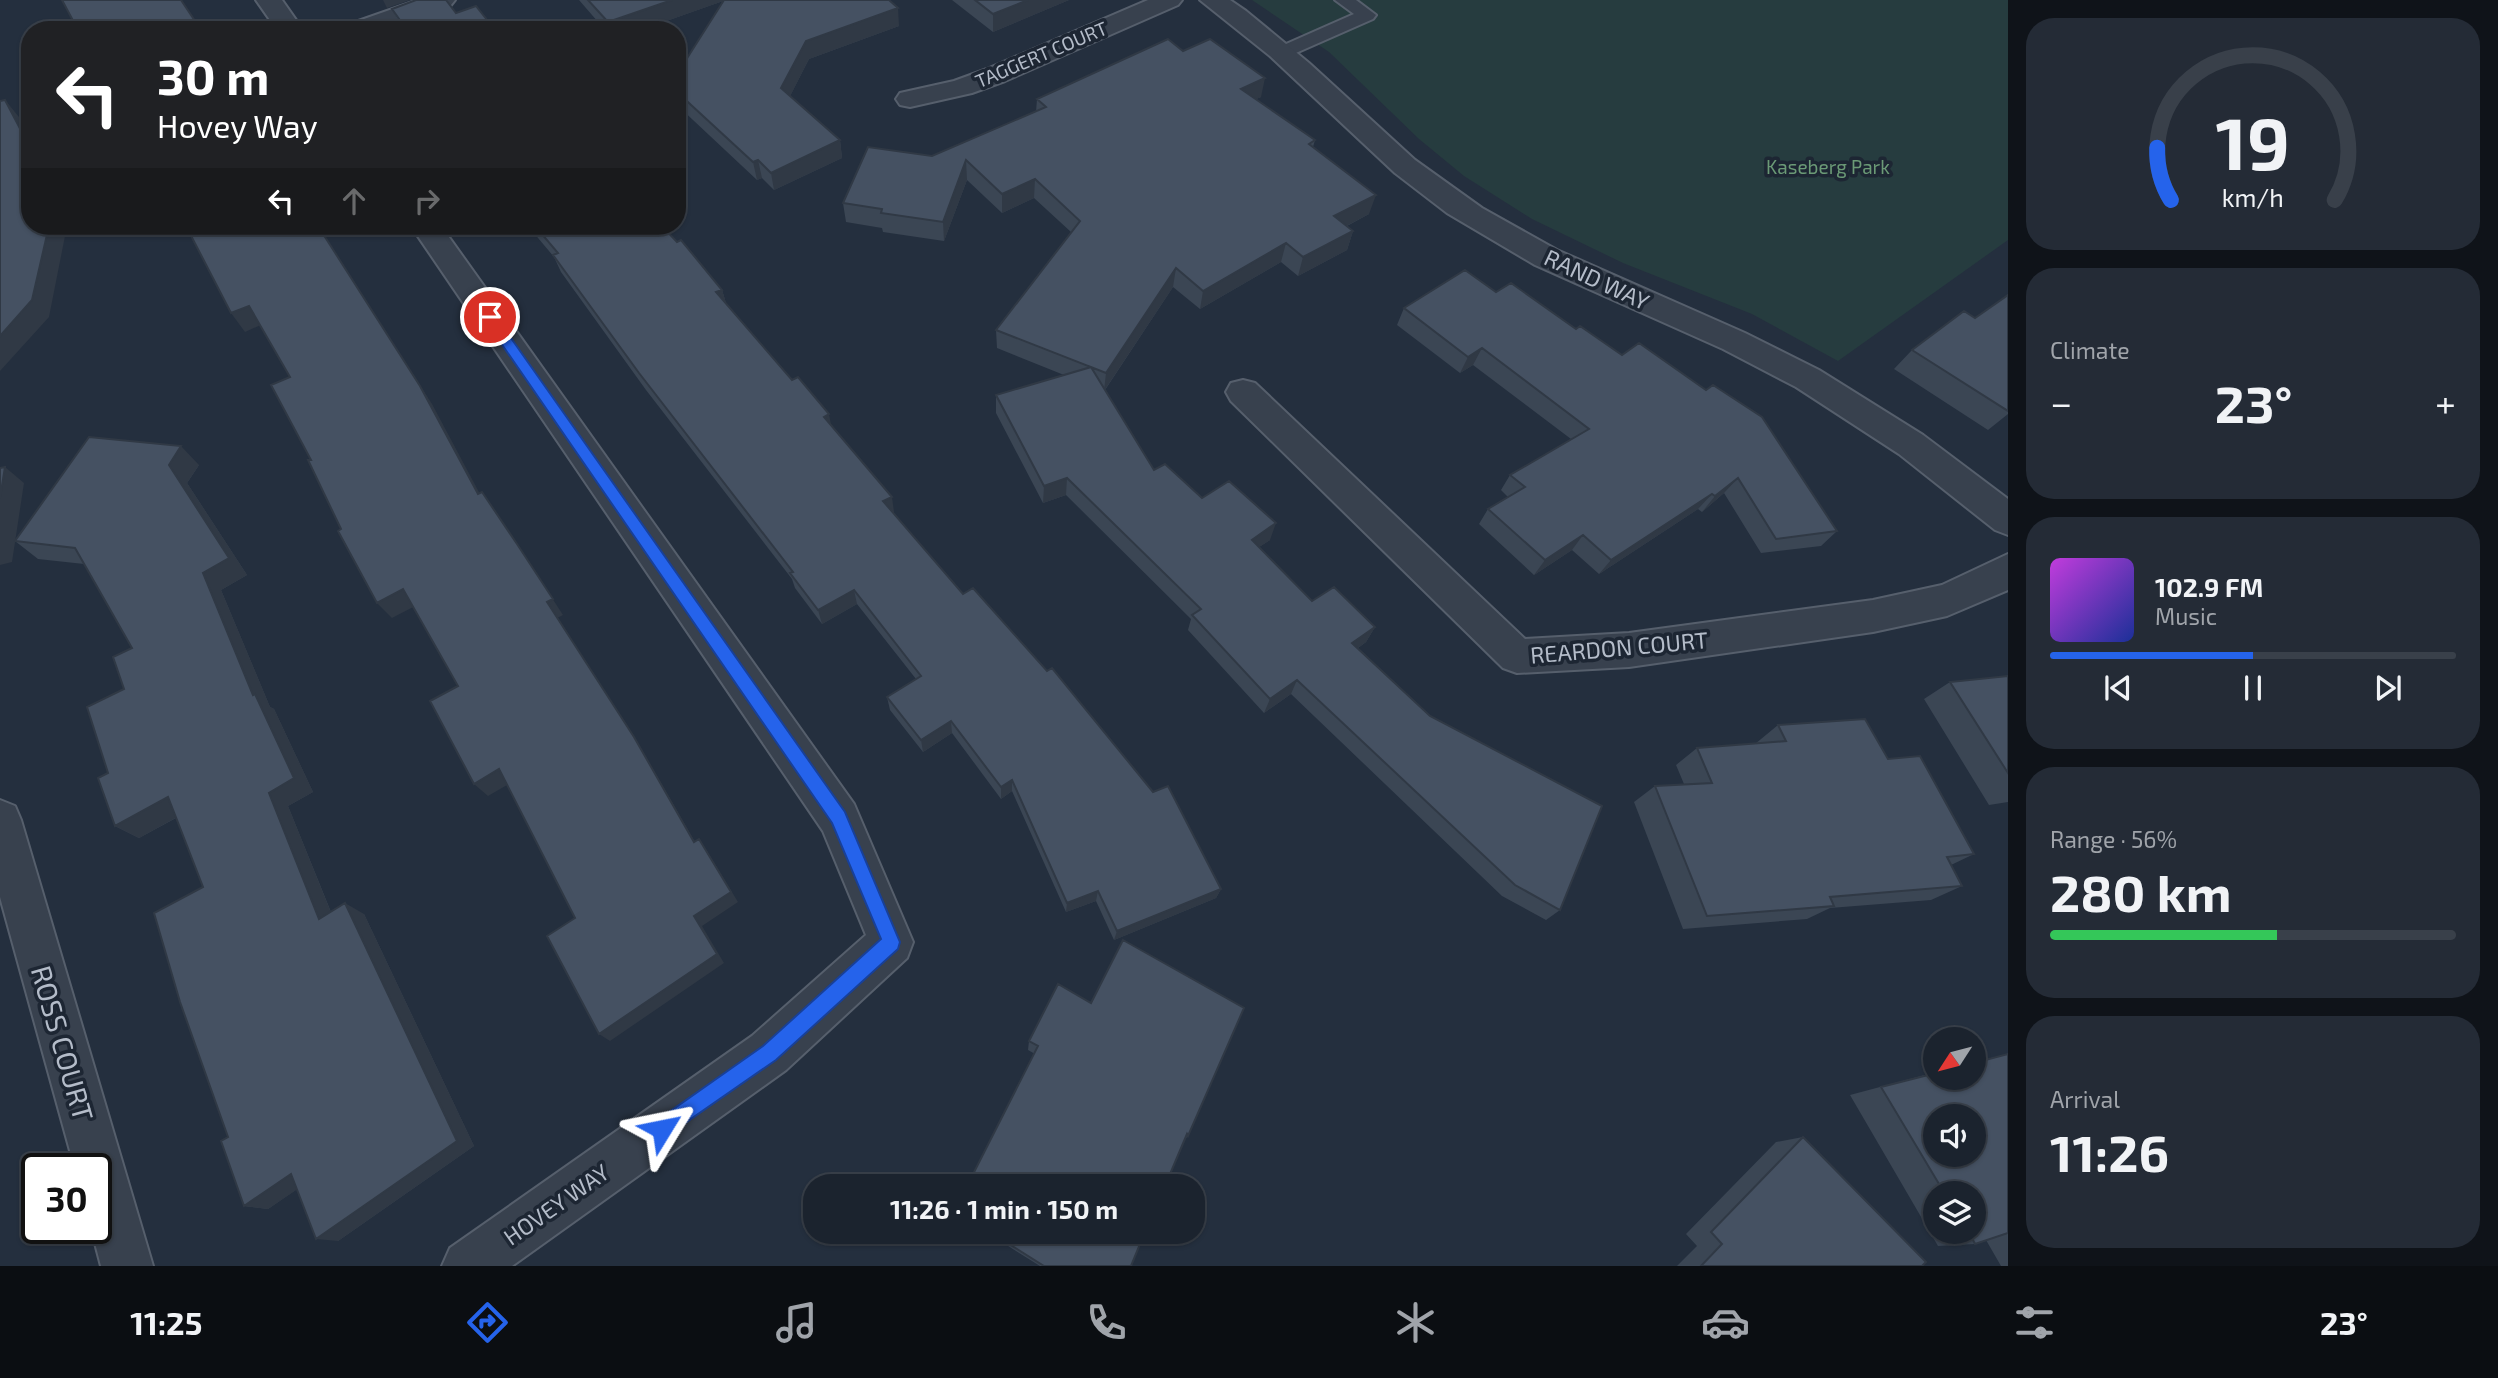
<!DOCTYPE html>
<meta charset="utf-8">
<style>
:root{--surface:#1b232e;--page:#242b36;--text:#f1f3f6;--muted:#a0a4aa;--line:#39404a;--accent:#2563eb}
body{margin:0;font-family:"Exo 2",sans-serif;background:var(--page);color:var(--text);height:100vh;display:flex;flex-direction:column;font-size:26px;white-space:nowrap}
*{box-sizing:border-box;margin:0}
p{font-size:23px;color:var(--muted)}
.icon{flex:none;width:38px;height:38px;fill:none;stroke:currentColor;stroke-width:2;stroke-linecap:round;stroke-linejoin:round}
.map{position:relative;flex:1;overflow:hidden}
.sheet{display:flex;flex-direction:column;gap:18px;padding:18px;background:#0f1319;width:490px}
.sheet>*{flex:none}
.hud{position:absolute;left:21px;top:21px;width:665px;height:214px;border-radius:28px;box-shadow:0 2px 5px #0004,0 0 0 2px var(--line);background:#202124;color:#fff;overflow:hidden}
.needle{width:46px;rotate:234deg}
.tools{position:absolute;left:1923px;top:1027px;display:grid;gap:14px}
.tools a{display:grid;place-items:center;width:63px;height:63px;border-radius:50%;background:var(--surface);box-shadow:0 2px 5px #0004,0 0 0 2px var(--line);font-size:35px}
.speed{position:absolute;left:21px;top:1153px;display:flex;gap:14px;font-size:35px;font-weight:700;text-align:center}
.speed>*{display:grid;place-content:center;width:91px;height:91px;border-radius:50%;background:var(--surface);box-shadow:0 2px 5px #0004,0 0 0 2px var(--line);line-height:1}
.speed .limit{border:4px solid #111;border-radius:10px;background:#fff;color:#111}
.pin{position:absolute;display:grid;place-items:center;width:60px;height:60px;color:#fff;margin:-30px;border:4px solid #fff;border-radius:50%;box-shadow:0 2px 7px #0007}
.me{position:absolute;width:77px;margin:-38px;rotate:55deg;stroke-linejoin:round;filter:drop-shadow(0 0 5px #0008)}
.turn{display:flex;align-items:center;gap:24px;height:147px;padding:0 21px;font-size:32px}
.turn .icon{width:91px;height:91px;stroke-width:2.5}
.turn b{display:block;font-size:49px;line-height:60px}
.lanes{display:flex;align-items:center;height:66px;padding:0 21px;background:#0003;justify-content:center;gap:35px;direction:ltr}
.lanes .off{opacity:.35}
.big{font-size:52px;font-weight:700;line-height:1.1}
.sheet .tile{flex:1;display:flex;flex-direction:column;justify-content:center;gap:10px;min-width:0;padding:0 24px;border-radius:28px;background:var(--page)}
.sheet .dial{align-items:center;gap:0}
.dial svg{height:182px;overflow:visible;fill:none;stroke:var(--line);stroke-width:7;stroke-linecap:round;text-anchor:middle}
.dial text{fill:var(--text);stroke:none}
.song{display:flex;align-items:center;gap:21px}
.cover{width:84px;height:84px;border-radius:10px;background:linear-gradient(135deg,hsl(290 70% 55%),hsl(230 70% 35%))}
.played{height:7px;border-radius:4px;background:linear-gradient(90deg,var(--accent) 50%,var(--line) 50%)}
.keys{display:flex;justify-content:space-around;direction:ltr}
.heat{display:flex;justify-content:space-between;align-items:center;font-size:38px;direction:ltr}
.charge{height:10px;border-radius:5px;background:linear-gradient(90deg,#34c759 56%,var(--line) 0)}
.trip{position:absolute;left:803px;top:1174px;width:402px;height:70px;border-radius:28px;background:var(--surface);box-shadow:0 2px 5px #0004,0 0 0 2px var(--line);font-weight:700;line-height:70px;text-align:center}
.dock{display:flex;height:112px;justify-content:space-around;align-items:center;background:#0b0e12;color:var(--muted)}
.dock .icon{width:49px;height:49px}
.dock .current{color:var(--accent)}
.dock b{font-size:32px;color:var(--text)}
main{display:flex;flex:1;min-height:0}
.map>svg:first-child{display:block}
.green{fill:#263c3f}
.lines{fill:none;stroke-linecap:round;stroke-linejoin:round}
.service-casing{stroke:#565f6c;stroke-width:4}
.minor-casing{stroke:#565f6c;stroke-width:4}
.service{fill:#38414e;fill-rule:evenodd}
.minor{fill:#38414e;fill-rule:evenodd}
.wall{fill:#3b4654;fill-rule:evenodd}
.shaded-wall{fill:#303945}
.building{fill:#455162;stroke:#303945;stroke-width:2;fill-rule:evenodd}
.route{fill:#2563eb;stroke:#184099;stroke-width:2}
.labels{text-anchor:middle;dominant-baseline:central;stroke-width:7;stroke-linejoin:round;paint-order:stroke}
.far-street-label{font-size:19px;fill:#b4bcc9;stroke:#1d2633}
.far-park-label{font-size:19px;fill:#6b9a76;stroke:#1d2633}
.street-label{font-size:23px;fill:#b4bcc9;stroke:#1d2633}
.near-street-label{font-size:28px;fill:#b4bcc9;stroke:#1d2633}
</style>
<main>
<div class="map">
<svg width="2008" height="1266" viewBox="0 0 2008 1266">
<rect width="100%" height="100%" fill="#242f3e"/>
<path class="green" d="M1252,0H2008V240L1838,361L1752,314L1623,263L1532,219L1464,176L1419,139L1329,52Z"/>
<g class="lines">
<g class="service-casing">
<path id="service" d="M1335,0H1356L1376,15L1373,19L1289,56H1277L1274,52L1277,48L1354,14Z"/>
</g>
<g class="minor-casing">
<path id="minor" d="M256,0H282L303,30H277Z
M418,0H455L451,5L382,30H343L347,25Z
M1148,0H1182L1178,5L1005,81L972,93L910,107L900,105L896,99L900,93L954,81L987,69Z
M1200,0H1230L1246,11L1309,63L1415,160L1482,208L1557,250L1745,333L1819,370L1923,435L2008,499V535L1995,530L1899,454L1796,387L1723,349L1535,265L1447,213L1395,173L1270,56Z
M411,226H441L854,804L913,942L907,958L786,1070L512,1266H442L450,1248L752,1036L866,935L823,831Z
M1243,380L1255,383L1525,639L1629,633L1873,600L1942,585L2008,554V590L1947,616L1873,632L1629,667L1517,673L1503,668L1231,401L1226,392L1231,383Z
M0,800L15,806L21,820L153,1266H101L91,1228H96V1169H75L0,897Z"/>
</g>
<use href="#service" class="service"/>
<use href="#minor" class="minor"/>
</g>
<path class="wall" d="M579,0H889L899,26L809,59L790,96L840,140L842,158L774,190L762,178L757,180L677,105V74L723,1L641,30H605Z
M952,0H1069L993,32Z
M392,9L456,13L495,30H403Z
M1183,51L1261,97L1256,99L1315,140L1313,147L1369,214L1347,226L1353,231L1347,250L1298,276L1281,262L1200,309L1173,287L1105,390L1154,470L1202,498L1270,540L1259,547L1312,601L1375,627L1366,642L1358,648L1560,910L1546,920L1502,896L1291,694L1264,713L1188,630L1191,619L1066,495L1043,503L996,413V395L1064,375L997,348L996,330L1071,232L1034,198L1002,213L967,180L944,241L883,232L882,228L846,222L843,203L932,156L1036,112L1037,99Z
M528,226H662L722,290L726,303L831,426L894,512L893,513L1221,889L1216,898L1114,940L1096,901L1066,912L1012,791L1001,799L952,733L923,752L890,710L887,697L916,679L857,604L822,624L795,588L792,579L646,390L561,272L554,257Z
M1465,270L1837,531L1821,546L1761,553L1724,493L1702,512L1698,509L1599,574L1572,550L1534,575L1479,524L1488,509L1508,497L1501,490L1510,475L1571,439L1473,365L1460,373L1397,325L1404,308Z
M2008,295V414L1988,430L1894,369L1912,350L1975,318Z
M199,465L187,483L247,575L221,590L270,707L274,709L313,792L288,806L331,912L364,914L474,1146L338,1241L297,1189L268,1209L244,1206L228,1137L203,887L176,818L139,838L115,826L108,773L132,648L84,564L38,559L15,541Z
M2008,676V802L1989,805L1924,699L1950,682Z
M1778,725L1888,759L1974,854L1951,865L1962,886L1931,900L1830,908L1807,919L1683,929L1634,802L1655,786L1684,784L1676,765L1697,748L1755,744Z
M1029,1041L1188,1136L1185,1139L1028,1050Z
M2008,1054V1266H2001L1986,1240L1975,1244L1938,1246L1850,1095L1936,1072V1078H1974V1062ZM1936,1194H1974V1232H1936Z
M1803,1137L1922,1266H1677L1697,1246L1686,1234L1776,1142Z
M986,1232H1145L1131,1266H1040Z"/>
<path class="shaded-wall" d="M383,0H410L387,8Z
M672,0H726L641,30H611L608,22Z
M1028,0H1069L993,32V14Z
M898,8L899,26L809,59L785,106L781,88L806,41Z
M1265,78L1261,97L1237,108L1241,89Z
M5,100L19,117L30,136V162Z
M840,140L842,158L774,190L771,173Z
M758,160L762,178L757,180L753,162Z
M966,160L967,180L944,241L943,222Z
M1035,179L1034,198L1002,213V194Z
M1376,195L1369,214L1329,235L1334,216Z
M49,226H61L65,236L49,317L0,371V336Z
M318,226L432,404L489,511L478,494Z
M1353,231L1347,250L1298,276L1303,257Z
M1286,243L1281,262L1200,309L1203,291Z
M1176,268L1173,287L1104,391L1106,373Z
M722,290L727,306L716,292Z
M249,306L263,324L245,332L231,313Z
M1482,348L1473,365L1460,373L1468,357Z
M829,414L832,430L824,417Z
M181,446L199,465L187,483L247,575L221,590L270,707L274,709L313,792L288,806L338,930L319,919L269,793L253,695L203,573L169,465Z
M5,467L24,483L12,562L0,565V498Z
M1067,478L1066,495L1043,503L1044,486Z
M1738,478L1724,493L1702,512L1715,496Z
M1712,494L1698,509L1599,574L1611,560Z
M892,497L894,512L886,517L883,501Z
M1276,523L1270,540L1246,556L1252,540Z
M1583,535L1572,550L1534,575L1545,560Z
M517,544L563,615L557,618L642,750L702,854L547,602Z
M403,589L417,605L392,618L377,603Z
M854,590L857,604L822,624L818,610Z
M1375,627L1366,642L1344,658L1352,643Z
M1297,680L1291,694L1264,713L1270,699Z
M951,721L952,733L923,752L921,740Z
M499,769L512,782L488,796L474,784Z
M1012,780V791L1001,799V787Z
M168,797L190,810L139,838L115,826Z
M707,851L738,902L702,926L724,963L610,1041L599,1034L694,916Z
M1221,889L1216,898L1114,940L1117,931Z
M1098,891L1096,901L1066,912L1067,903Z
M345,903L364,914L474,1146L338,1241L316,1239Z
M291,1174L314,1178L268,1209L244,1206Z"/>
<path class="building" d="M62,0H181L201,30H78Z
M416,0H446L456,13L476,6L495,30H407L392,9Z
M588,0H672L608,22Z
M724,0H889L898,8L806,41L781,88L840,140L771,173L758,160L753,162L677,92V74Z
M975,0H1028L993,14Z
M1168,39L1183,51L1210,39L1265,78L1241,89L1315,140L1309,144L1376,195L1334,216L1353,231L1303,257L1286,243L1203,291L1176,268L1106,373L1091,367L1154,470L1165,464L1202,498L1229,481L1276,523L1252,540L1312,601L1334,587L1375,627L1352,643L1430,716L1602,806L1560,910L1515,885L1297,680L1270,699L1192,615L1201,609L1067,478L1044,486L996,395L1091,367L996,330L1080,221L1035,179L1002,194L966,160L943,222L881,213L882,209L843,203L868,147L932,156L1046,107L1037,99Z
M5,100L25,138L22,139L30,162V226H49L32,300L0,336V101Z
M186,226H318L420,386L478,494L482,492L517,544L553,599L547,602L634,737L694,842L699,839L731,892L694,916L717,954L599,1034L547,936L575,918L499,769L474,784L430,701L458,686L403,589L377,603L338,531L341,529L308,460H311L271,385L290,377L249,306L231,313Z
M535,226H662L677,242L681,240L722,290L716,292L792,380L798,377L829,414L824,417L892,497L883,501L963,594L973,588L1047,671L1052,668L1153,792L1168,786L1221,889L1117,931L1098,891L1067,903L1012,780L1001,787L951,721L921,740L887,697L921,676L854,590L818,610L790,573L793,572L639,373L553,255L558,253Z
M1465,270L1496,292L1511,283L1576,329L1580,326L1622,355L1639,343L1706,390L1713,385L1762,417L1837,531L1776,539L1738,478L1715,496L1712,494L1611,560L1583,535L1545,560L1488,509L1525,487L1510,475L1589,429L1482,348L1468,357L1404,308Z
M2008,295V411L1912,350L1964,311L1975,318Z
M89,437L181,446L169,465L229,558L203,573L253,695L255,694L294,778L269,793L319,919L345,903L457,1141L316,1239L291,1174L244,1206L221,1141L228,1137L180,1002L154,913L203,887L168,797L115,826L98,778L108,773L87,707L124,689L113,657L132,648L75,548L15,541Z
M5,467L0,498V468Z
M2008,676V773L1950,682Z
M1865,719L1888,759L1920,756L1974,854L1947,857L1962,886L1830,897L1834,906L1707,916L1655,786L1712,783L1697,748L1786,741L1778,725Z
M1123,940L1244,1008L1188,1136L1187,1134L1165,1186H967L1038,1046L1029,1041L1058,984L1091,1003Z
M2008,1054V1233L1975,1244L1969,1232H1974V1194H1945L1881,1087L1936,1073V1078H1974V1063ZM1936,1116H1974V1155H1936Z
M1803,1137L1926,1262L1922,1266H1701L1722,1244L1711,1232Z
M990,1232H1145L1131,1266H1044Z"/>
<path class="route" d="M490,312L494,314L845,812L900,942L898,949L776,1060L662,1139L655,1136L652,1129L655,1122L763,1046L881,939L832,823L485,320L483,317Z"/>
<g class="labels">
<g class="far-street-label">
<text transform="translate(1041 54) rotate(-23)">TAGGERT COURT</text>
</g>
<g class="far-park-label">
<text x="1828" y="166">Kaseberg Park</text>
</g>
<g class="street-label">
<text transform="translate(1597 279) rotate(25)">RAND WAY</text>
<text transform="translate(1619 647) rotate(-5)">REARDON COURT</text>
<text transform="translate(556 1204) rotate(-35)">HOVEY WAY</text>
</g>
<g class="near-street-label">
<text transform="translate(63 1043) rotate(74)">ROSS COURT</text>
</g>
</g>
</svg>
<div class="tools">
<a><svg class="needle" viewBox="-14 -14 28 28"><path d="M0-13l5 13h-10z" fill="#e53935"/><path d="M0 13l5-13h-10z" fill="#a0a4aa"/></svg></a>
<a><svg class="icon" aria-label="sound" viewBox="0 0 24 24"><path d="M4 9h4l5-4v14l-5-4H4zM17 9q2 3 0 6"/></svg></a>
<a><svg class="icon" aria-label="layers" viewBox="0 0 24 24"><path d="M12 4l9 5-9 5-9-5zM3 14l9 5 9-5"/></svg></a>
</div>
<div class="speed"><div class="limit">30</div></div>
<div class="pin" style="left:490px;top:317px;background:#d93025"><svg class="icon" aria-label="arrive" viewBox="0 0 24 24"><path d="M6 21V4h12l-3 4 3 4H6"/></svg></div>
<svg class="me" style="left:662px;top:1129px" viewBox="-20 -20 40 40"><path d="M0-17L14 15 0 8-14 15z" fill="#2563eb" stroke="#fff" stroke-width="4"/></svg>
<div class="trip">11:26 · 1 min · 150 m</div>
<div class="hud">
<div class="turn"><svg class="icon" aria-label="left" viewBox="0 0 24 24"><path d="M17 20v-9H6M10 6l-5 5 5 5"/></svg><div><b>30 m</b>Hovey Way</div></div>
<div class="lanes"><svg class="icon" aria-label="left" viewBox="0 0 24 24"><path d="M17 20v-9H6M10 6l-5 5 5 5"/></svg><svg class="icon off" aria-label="ahead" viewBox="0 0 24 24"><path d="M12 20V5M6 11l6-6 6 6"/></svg><svg class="icon off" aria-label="right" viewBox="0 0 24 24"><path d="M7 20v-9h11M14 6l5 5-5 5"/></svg></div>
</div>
</div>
<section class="sheet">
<div class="tile dial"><svg viewBox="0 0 100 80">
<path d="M14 69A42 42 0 1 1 86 69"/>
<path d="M14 69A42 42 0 0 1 8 46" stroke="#2563eb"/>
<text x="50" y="56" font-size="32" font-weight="700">19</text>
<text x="50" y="72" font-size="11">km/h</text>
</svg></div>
<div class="tile"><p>Climate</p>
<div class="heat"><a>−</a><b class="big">23°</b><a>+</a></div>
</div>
<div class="tile">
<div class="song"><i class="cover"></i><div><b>102.9 FM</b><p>Music</p></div></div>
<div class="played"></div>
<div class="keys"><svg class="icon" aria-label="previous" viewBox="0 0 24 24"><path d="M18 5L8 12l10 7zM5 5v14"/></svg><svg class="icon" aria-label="pause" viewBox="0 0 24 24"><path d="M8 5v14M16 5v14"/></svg><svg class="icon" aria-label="next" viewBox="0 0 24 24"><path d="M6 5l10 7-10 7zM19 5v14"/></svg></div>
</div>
<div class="tile"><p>Range · 56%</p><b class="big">280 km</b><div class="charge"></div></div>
<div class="tile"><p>Arrival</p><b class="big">11:26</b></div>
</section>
</main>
<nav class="dock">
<b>11:25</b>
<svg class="icon current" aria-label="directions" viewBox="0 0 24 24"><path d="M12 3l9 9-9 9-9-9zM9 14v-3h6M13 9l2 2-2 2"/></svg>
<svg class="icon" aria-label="music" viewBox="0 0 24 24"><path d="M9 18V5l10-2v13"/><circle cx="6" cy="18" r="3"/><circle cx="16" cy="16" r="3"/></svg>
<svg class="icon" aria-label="phone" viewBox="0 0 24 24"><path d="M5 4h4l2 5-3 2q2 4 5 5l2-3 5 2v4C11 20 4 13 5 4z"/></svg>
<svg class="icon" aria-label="climate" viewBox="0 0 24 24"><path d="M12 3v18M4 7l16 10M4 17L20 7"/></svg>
<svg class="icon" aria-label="car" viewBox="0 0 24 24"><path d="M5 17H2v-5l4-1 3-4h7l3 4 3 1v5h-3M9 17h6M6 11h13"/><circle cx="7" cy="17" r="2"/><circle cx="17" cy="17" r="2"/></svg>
<svg class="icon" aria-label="filters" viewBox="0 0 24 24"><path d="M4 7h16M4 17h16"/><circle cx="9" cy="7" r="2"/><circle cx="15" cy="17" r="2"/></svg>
<b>23°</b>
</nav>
